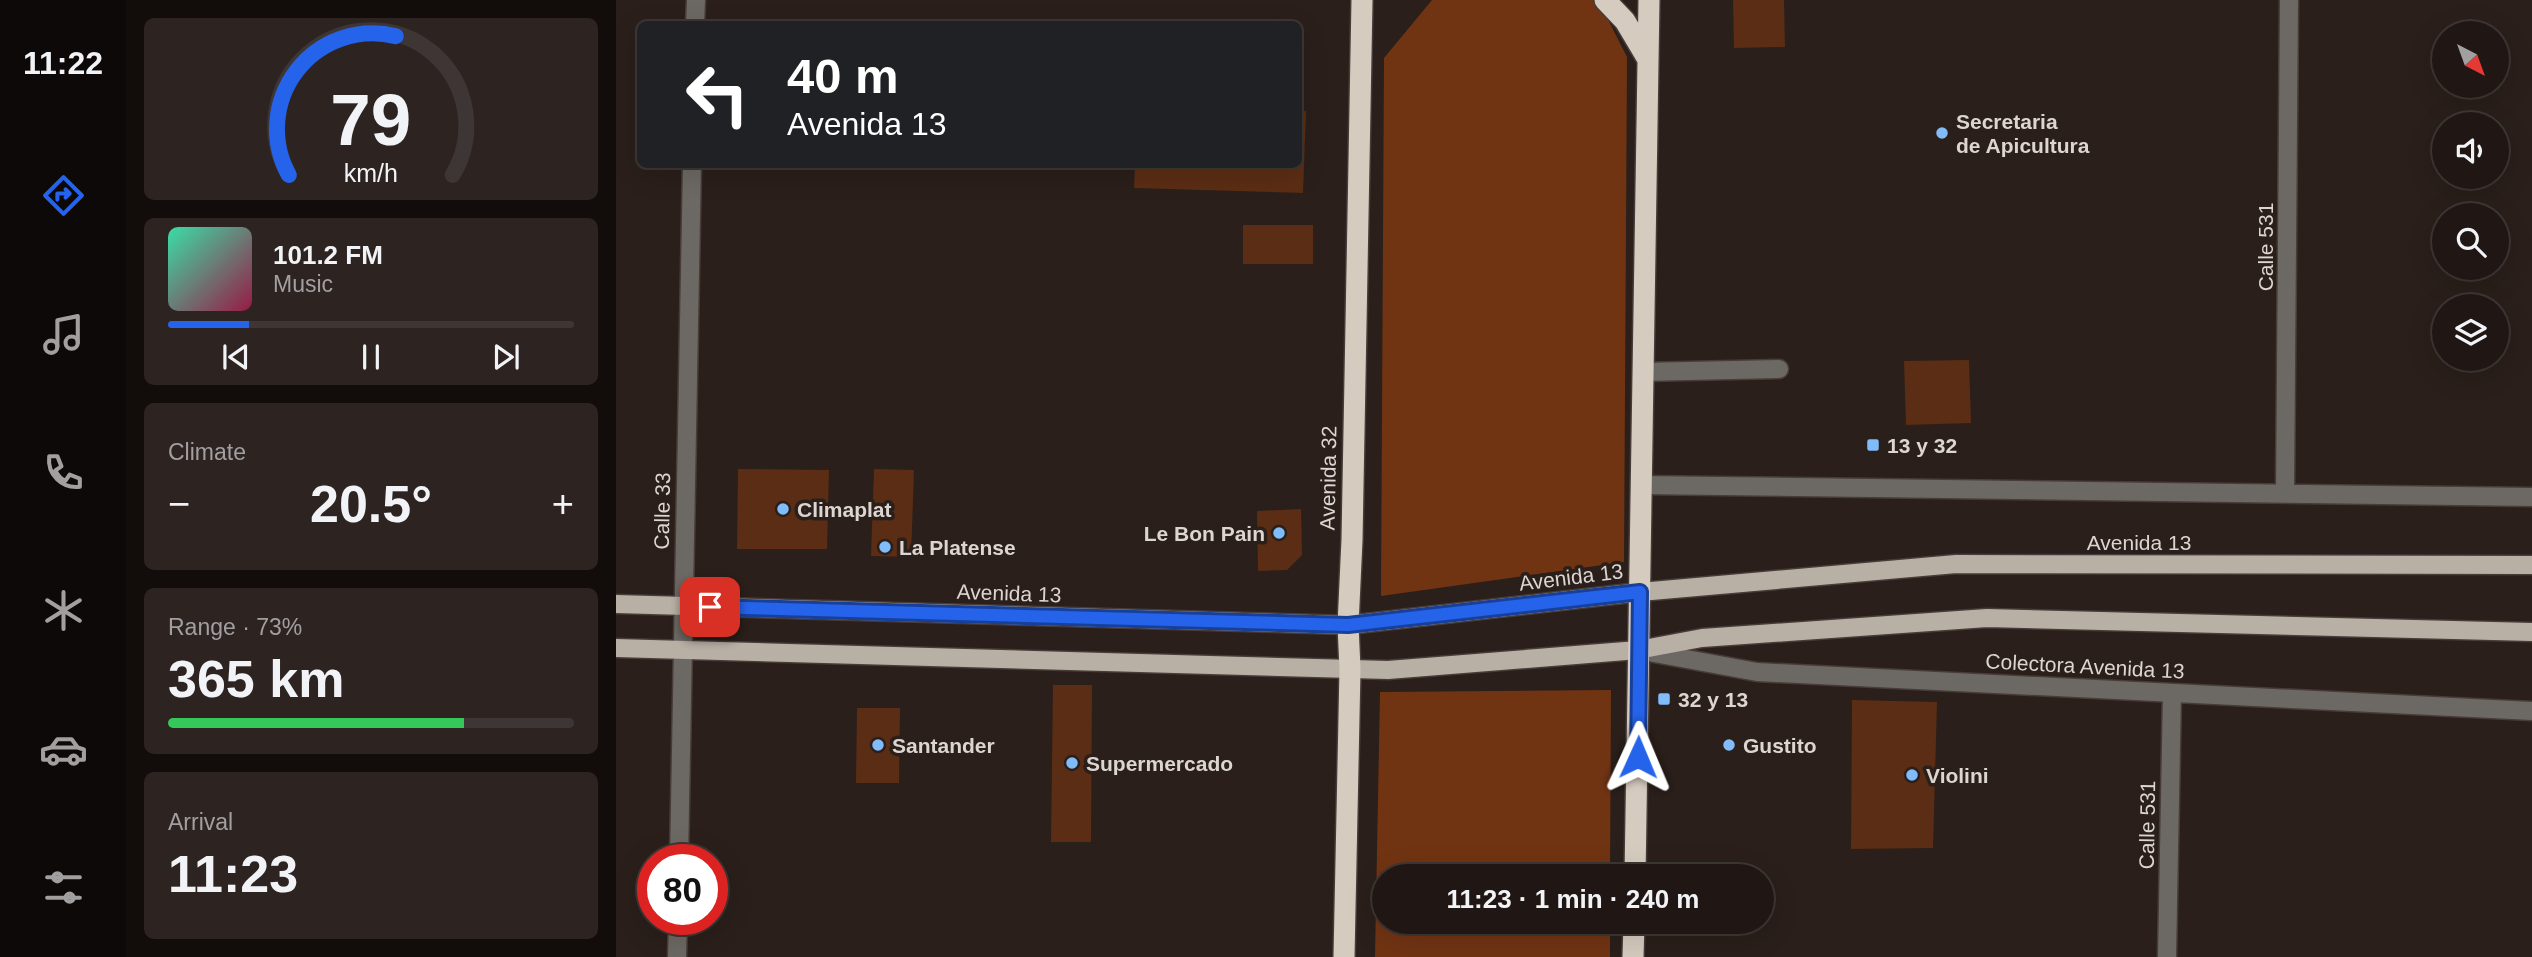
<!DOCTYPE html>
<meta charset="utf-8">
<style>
:root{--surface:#201714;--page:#2d2422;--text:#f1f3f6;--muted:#a29fa0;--line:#3d3634;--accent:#2563eb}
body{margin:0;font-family:Arial,sans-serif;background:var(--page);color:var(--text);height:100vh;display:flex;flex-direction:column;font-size:26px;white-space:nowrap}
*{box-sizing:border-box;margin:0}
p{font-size:23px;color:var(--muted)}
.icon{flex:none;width:38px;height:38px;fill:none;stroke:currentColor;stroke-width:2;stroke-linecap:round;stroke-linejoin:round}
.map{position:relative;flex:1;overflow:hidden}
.details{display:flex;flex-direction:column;gap:18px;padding:18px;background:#120d0b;width:490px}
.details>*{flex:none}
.guide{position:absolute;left:21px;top:21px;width:665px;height:147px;border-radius:10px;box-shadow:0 7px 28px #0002,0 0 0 2px var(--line);background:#202124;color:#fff;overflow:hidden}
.needle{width:46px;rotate:139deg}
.buttons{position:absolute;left:1816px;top:21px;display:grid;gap:14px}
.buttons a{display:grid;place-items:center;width:77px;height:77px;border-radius:50%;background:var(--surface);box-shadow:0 7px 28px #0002,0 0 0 2px var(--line);font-size:35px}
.speed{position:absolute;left:21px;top:844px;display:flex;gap:14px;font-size:35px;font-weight:700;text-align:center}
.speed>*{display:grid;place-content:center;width:91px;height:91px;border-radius:50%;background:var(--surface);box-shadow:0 7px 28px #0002,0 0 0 2px var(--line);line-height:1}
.speed .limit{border:10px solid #d22;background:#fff;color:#111}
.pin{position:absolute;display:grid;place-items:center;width:60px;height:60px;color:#fff;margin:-30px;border-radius:14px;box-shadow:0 4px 10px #0006}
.me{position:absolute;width:77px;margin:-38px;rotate:1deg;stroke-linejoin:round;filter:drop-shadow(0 0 5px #0008)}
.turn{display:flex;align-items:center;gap:24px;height:147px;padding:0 35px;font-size:32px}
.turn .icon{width:91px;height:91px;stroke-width:2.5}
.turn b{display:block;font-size:49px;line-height:60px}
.big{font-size:52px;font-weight:600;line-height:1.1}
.details .widget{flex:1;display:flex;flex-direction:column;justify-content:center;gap:10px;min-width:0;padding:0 24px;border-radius:10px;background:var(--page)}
.details .dial{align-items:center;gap:0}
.dial svg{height:182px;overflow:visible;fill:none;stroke:var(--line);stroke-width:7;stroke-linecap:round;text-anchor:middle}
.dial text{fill:var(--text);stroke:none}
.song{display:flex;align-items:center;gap:21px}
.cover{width:84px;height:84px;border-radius:10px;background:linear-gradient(135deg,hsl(160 70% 55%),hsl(340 70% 35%))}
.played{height:7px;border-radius:4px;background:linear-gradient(90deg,var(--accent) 20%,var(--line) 20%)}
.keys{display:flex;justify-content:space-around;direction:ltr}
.heat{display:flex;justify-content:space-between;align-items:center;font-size:38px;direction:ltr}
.charge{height:10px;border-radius:5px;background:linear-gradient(90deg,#34c759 73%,var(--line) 0)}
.trip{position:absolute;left:756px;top:864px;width:402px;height:70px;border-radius:35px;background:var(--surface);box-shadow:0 7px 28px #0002,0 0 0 2px var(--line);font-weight:600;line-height:70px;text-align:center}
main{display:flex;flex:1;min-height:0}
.tab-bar{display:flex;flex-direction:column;width:126px;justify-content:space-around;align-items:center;background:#0d0908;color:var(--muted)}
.tab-bar .icon{width:49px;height:49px}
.tab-bar .active{color:var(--accent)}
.tab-bar b{font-size:32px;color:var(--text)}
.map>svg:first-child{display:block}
.green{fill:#713413}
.building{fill:#5b2d14}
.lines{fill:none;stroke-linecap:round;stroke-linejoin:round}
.minor-casing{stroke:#473c37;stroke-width:21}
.major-casing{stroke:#473c37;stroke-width:21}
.highway-casing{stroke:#473c37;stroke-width:24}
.minor{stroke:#6c6863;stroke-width:18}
.major{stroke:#b8afa5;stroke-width:18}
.highway{stroke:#d6cbbf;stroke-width:21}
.route-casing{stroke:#184099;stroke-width:18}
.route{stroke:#2563eb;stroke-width:12}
.poi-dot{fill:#81bcfa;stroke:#2a1f1a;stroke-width:2.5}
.labels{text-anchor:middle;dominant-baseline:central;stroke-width:7;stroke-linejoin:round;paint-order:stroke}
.poi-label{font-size:21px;font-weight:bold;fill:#ddd5d2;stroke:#2a1f1a;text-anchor:start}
.street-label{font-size:21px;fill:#ddd5d2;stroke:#2a1f1a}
</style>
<main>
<nav class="tab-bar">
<b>11:22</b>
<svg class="icon active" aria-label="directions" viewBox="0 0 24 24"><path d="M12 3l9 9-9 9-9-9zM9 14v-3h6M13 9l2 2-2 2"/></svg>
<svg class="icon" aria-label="music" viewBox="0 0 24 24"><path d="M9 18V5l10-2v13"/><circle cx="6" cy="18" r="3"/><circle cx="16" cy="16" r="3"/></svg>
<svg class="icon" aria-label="phone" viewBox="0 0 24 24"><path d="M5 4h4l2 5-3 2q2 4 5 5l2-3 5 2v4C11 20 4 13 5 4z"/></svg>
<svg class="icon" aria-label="climate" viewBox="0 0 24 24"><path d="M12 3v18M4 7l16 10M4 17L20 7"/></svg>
<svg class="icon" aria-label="car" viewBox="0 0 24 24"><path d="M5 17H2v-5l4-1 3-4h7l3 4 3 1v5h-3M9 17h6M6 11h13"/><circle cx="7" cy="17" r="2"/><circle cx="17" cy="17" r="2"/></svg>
<svg class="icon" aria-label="filters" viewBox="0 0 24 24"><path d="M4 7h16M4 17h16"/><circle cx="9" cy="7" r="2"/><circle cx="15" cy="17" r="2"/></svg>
</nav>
<section class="details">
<div class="widget dial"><svg viewBox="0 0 100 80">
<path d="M14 69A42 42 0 1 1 86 69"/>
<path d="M14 69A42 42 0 0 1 61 8" stroke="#2563eb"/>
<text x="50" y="56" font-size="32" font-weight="700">79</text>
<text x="50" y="72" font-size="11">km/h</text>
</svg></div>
<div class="widget">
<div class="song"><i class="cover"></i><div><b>101.2 FM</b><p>Music</p></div></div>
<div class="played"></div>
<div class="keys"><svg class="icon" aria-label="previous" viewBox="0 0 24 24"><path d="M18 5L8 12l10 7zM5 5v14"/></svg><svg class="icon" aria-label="pause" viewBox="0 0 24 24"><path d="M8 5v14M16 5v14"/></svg><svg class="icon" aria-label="next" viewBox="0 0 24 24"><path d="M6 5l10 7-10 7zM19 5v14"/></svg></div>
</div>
<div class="widget"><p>Climate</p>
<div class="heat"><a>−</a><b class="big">20.5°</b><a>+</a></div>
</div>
<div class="widget"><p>Range · 73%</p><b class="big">365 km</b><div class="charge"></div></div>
<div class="widget"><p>Arrival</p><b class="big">11:23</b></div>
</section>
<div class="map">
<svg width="1916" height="957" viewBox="0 0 1916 957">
<rect width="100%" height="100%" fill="#2a1f1a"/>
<path class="green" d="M816,0H982L1011,57L1008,562L765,596L768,58Z
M995,690L994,877H768V922H994V957H759L764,692Z"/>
<path class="building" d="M1117,0H1168L1169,47L1118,48Z
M682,111H690L687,193L518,188L519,164H682Z
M627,225H697V264H627Z
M1353,360L1355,423L1290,425L1288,361Z
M122,469L213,470L211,549H121Z
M258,469L298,470L295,557L255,556Z
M685,509L686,555L671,570L642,571L641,511Z
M437,685H476L475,842H435Z
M1236,700L1321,702L1317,848L1235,849Z
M241,708H284L283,783H240Z"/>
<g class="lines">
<g class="minor-casing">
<path id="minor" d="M79,24L80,0
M1026,372L1163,369
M1025,485L1916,497
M1669,493L1673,0
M1022,650L1141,672L1916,711
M63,859L76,164
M61,957L62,919
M1551,957L1556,693"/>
</g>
<g class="major-casing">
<path id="major" d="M0,604L732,625L1024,592L1340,564L1916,565
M0,648L772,670L1022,650L1086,638L1371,618L1916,632"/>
</g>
<g class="highway-casing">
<path id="highway" d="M989,0L1009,21L1031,58
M1019,877L1033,0
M728,957L734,669L732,625L736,540L746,0
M1017,957L1018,922"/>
</g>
<use href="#minor" class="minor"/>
<use href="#major" class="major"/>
<use href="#highway" class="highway"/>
</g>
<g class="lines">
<g class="route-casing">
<path id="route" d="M94,607L732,625L1024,592L1022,757"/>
</g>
<use href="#route" class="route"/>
</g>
<g class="poi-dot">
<circle cx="1326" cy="133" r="7"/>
<rect x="1250" y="438" width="14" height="14" rx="3.5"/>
<circle cx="167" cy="509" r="7"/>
<circle cx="663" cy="533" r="7"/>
<circle cx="269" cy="547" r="7"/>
<rect x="1041" y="692" width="14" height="14" rx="3.5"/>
<circle cx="262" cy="745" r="7"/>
<circle cx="1113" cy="745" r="7"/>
<circle cx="456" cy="763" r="7"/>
<circle cx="1296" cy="775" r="7"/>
</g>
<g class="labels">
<g class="poi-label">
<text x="1340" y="121">Secretaria<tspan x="1340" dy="24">de Apicultura</tspan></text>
<text x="1271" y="445">13 y 32</text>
<text x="181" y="509">Climaplat</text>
<text x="649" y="533" text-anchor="end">Le Bon Pain</text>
<text x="283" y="547">La Platense</text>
<text x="1062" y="699">32 y 13</text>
<text x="276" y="745">Santander</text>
<text x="1127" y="745">Gustito</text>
<text x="470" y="763">Supermercado</text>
<text x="1310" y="775">Violini</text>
</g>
<g class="street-label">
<text transform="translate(1649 247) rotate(-90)">Calle 531</text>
<text transform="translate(712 478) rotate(-89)">Avenida 32</text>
<text transform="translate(46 511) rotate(-89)">Calle 33</text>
<text x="1523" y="542">Avenida 13</text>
<text transform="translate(955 577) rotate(-7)">Avenida 13</text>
<text transform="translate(393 593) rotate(2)">Avenida 13</text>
<text transform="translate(1469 666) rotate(3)">Colectora Avenida 13</text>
<text transform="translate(1531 825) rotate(-89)">Calle 531</text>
</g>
</g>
</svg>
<div class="buttons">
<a><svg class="needle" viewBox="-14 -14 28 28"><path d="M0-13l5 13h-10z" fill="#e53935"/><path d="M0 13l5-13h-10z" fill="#a29fa0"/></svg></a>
<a><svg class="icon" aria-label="sound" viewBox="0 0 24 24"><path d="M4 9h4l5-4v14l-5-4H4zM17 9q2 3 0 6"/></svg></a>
<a><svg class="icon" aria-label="search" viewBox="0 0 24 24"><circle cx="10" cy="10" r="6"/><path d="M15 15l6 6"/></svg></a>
<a><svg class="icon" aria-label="layers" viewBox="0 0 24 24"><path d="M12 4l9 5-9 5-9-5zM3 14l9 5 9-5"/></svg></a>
</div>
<div class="speed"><div class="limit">80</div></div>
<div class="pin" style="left:94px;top:607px;background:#d93025"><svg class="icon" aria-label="arrive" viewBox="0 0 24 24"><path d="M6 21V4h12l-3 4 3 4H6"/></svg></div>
<svg class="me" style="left:1022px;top:757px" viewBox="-20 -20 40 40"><path d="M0-17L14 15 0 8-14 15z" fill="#2563eb" stroke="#fff" stroke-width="4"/></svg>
<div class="trip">11:23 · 1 min · 240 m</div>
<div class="guide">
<div class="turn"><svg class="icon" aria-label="left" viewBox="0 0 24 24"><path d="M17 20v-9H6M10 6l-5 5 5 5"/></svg><div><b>40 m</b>Avenida 13</div></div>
</div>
</div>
</main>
